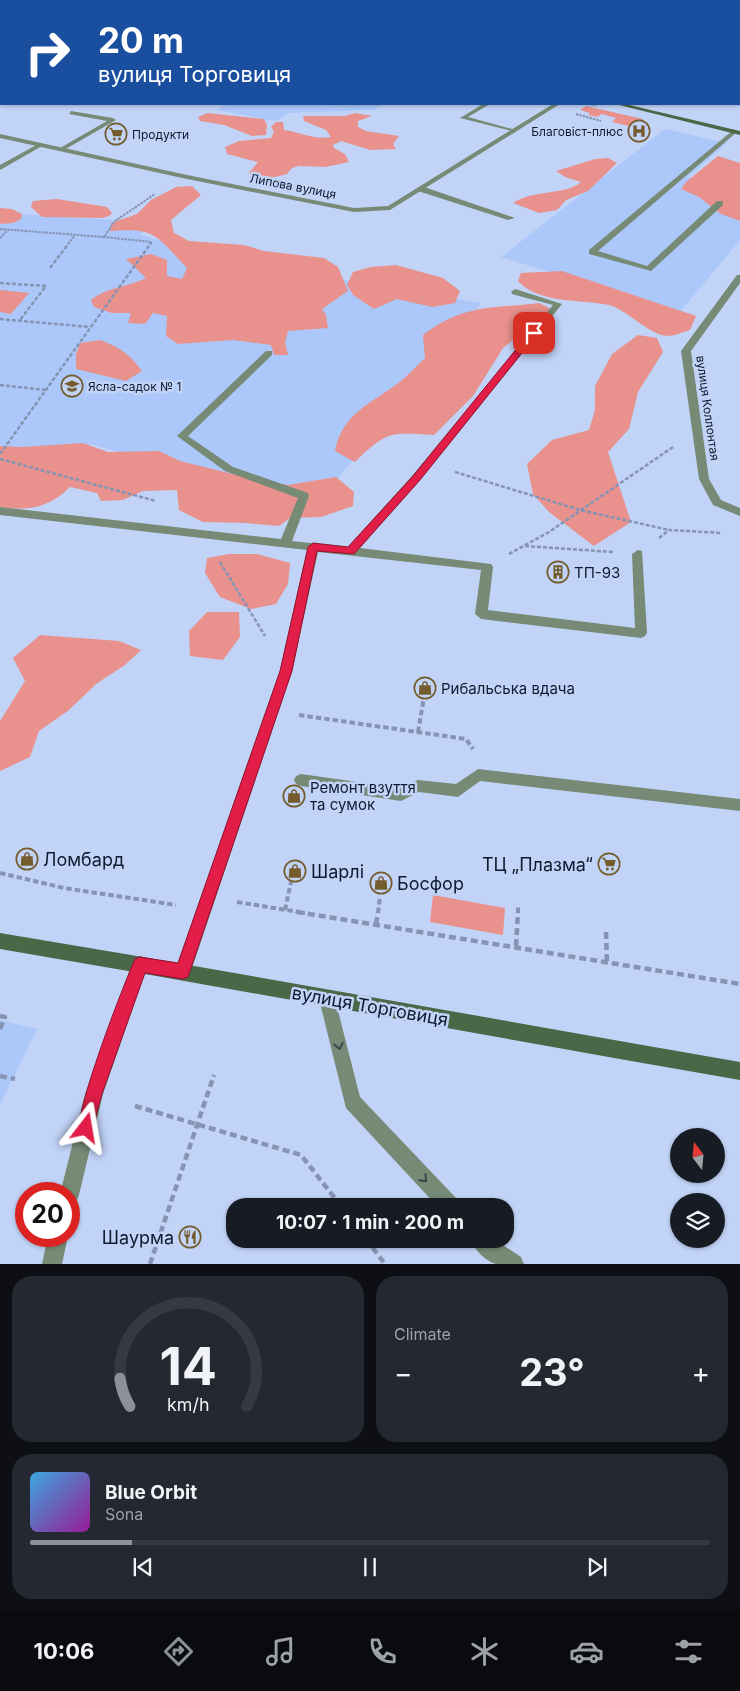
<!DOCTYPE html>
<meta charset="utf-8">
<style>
:root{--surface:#171b24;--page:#242831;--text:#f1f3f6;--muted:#9ea1a6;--line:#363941;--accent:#8c9099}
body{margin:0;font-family:Inter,sans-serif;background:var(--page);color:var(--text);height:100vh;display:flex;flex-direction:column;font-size:19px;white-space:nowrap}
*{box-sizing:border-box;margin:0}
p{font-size:16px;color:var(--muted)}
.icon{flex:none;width:28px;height:28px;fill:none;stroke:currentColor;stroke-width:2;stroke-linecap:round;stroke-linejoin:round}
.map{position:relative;height:1264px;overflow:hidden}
.sheet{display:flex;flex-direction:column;gap:12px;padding:12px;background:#0d0f14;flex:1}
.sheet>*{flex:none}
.hud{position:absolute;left:0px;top:0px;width:740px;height:105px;box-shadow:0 1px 4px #0004;background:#1a4fa0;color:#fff;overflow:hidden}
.needle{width:32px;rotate:344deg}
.tools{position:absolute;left:670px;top:1128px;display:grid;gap:10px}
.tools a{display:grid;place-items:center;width:55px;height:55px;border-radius:50%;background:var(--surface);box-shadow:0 1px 4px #0004;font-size:25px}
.speed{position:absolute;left:15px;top:1182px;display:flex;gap:10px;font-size:25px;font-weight:700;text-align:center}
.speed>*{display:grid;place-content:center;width:65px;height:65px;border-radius:50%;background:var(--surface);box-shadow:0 1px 4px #0004;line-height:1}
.speed .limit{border:8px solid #d22;background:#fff;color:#111}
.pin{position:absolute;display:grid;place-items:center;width:42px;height:42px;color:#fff;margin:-21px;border-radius:10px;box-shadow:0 2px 8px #0006}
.me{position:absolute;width:55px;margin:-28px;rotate:14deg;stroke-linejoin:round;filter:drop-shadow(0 0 4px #0008)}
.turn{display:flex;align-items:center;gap:18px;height:105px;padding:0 15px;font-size:22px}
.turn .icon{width:65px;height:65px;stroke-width:2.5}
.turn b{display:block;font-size:35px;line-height:42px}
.big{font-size:38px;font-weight:700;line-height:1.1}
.sheet .widget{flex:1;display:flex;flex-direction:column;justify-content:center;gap:8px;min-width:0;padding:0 18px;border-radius:20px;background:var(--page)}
.sheet .dial{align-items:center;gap:0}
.dial svg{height:130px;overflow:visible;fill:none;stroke:var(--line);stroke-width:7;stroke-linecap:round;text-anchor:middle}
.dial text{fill:var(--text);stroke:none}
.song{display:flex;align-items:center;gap:15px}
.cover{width:60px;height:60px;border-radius:8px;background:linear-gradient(135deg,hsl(200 70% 55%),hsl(300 70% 35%))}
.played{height:5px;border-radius:2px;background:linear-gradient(90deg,var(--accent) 15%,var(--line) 15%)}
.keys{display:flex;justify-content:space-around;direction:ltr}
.heat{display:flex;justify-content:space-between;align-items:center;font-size:28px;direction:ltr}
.sheet .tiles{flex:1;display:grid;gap:12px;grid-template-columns:1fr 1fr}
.widget:last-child{grid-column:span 2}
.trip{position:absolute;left:226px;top:1198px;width:288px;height:50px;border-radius:20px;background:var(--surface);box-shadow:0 1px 4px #0004;font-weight:700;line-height:50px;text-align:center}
.tabs{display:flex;height:80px;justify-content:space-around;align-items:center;background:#090b0e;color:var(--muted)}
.tabs .icon{width:35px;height:35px}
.tabs .on{color:var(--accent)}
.tabs b{font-size:22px;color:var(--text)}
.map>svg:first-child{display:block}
.built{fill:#acc7fa}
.green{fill:#e9918d}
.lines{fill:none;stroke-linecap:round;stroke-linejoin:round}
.path-far4{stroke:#8494b2;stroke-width:1;stroke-dasharray:2.5 1;stroke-linecap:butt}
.path-far3{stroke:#8494b2;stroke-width:2;stroke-dasharray:2.5 1;stroke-linecap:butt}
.path-far2{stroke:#8494b2;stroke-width:2.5;stroke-dasharray:4 2;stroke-linecap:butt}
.path-far1{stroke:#8494b2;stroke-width:4;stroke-dasharray:5.5 3;stroke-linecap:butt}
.path{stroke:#8494b2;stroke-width:4.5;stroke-dasharray:7 4;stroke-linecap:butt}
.service{fill:#768a75;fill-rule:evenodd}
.minor{fill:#768a75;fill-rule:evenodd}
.secondary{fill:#4a6748;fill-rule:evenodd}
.oneway{stroke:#39474b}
.route{fill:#e11d48;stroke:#92132f}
.labels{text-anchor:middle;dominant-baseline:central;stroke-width:5;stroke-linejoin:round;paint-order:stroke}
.far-poi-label{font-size:12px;fill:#101a2f;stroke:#c1d4f7;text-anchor:start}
.far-street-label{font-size:12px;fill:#101a2f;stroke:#c1d4f7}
.poi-label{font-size:15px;fill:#101a2f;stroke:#c1d4f7;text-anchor:start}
.near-poi-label{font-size:18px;fill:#101a2f;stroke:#c1d4f7;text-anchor:start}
.near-street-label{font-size:18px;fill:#101a2f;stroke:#c1d4f7}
</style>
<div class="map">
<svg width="740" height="1264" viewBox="0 0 740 1264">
<rect width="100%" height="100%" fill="#c1d4f7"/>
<path class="built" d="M219,104H384L373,110L288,113L276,121L217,110L225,105Z
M665,129L727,143L688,177L740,189V240L680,312L501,257Z
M0,213L147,222L140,235L252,264L481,303L313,509L91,444L75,458L0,450Z
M0,1020L37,1029L0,1105Z"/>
<path class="green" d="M586,106L643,119L633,127L612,122L616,118L602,114L597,117L588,115L590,113L580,110Z
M208,113L264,119L267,125L266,135L252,136L224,125L200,121L198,117Z
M355,113L372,116L358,121V127L366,131L399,136L393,144L396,149L370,150L341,141L333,145L334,148L345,154L349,162L325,167L299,166L292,168L287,174L275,177H254L249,173L258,162L227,154L225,147L239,141L271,138L274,132L271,127L276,122H283L284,130C301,132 313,140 331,137L326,130L304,121L303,116H345Z
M718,156L740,163V221L721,214L699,197L681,189L686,182Z
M608,158L617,163L588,191L566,200L557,210L539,213L513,203C534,189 564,196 581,182L565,177L556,171L595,159Z
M192,186L201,195L171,220L174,233L189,241L244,245L264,251L324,258L338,267L348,291L322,309L326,315L328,328L288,331L285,343L288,355H274L271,345L233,340L178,344L166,336L167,316L153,313L145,324L128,323L131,313H112L94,307L91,300C107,287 128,287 146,278L126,259L151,254L167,260V276L182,279L187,268C157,237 157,227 110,231L111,223L137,214L151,200L176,187Z
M57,199L107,207L112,213L109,216L102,218L42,217L31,207L33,201Z
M0,208L12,209L22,214L21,219L13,223L0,224Z
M396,265L443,278L460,291L455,303L432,307L397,299L374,309L353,295L347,285L353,272L371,267Z
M562,271L696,316L690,330C683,332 674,336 667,336C649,335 626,309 609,305C580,299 539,304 518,281L521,273Z
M0,290L29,293L11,314L0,312Z
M539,303L551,309L540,323L523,332L503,348L473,396L434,435C390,433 388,430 355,462L335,451C342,414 370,404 397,384C407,377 416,366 425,358L423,335C464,304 490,309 539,303Z
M638,335L657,338L663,352L638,392L629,429L608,452L631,522L594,546L549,512L533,494L527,464L552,440L589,430L595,410V386L612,354Z
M100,340C119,347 130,354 142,371L126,381L76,369V354L80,343Z
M83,443L108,452L159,451L180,461L257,480L288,485L336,477L354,492L353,506L321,517L290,518L279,526L245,523L203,522L179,510L177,490L143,491L123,500L101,501L97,493L70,487C49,508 29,511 0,507V446L23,447Z
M229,554H257L290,563L288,584L276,604L251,609L220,597L205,573L207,558Z
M207,612H239L240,637L223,660L190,656L189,631Z
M40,635L119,641L141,650L125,665L96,684L69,710L39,731L30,757L0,771V721L25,681L13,658Z
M433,895L505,908L503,935L430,922Z"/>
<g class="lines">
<path class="path-far4" d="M118,0L130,1
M208,0L214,1
M587,104L596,106"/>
<path class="path-far3" d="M576,114L601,121
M0,229L104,237
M0,238L8,230
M68,244L75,235
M150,244L152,242L104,237L115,221L155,194"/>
<path class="path-far2" d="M50,268L69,243
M0,283L46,286L20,320
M0,319L90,327
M0,385L46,390
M0,454L151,243
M0,459L156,501
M455,472L580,510L669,530
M659,538L669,530L722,533
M525,546L613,552
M509,554L549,532L673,447
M220,562L265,636"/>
<path class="path-far1" d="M299,715L466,739L473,749
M418,732L424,697
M0,873L64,888L176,905
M237,902L305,913
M285,910L291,882
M378,913L380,897
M518,913V907"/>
<path class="path" d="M297,912L740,984
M376,924L378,912
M606,932L607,961
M516,946L518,912
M0,1016L5,1017L0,1029
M0,1076L15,1079
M135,1106L301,1155L341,1206
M366,1239L385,1264
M150,1264L214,1075"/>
<path class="service" d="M709,0H727V1H710Z
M730,0H740V2L730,1Z
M740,17V21L739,20V18Z
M483,104H490L468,117L516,130V132L460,118Z
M71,111L113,118L116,120L64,150H60V148L107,121L69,114Z
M732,131L737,132L598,251L647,266L717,201H723V205L651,271L589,254V250Z
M40,143L43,145L42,146L0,170V165Z
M418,187H424L515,218L508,220L418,191Z
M515,289L562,304L420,480L360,548L491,564L493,567L488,610L635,628L632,554L638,550L642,551L647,633L645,636L641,638L481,619L475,614L481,570L318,552L292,671L191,971L189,977L183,979L177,977L175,971L280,671L307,550L0,515V507L281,539L298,498L225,471L177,436L266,351H272V355L188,436L233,467L308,493L309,496L292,541L348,547L412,476L553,305L512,294L511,292Z
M478,769L740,799V811L480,781L458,797L419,792L401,801L301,786L296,784L294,780L296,776L301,774L400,788L418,780L456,784Z
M140,956L146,958L148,964L103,1094L79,1195L76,1202L69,1205V1194H60L85,1094L132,964L134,958Z
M327,991L333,993L335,999L360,1097L457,1199L460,1206H437L346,1108L319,999L321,993Z
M48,1236H68L62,1264H42Z
M470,1239H494L521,1257L524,1264C516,1264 504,1264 496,1264C485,1261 474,1249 470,1239Z"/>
<path class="minor" d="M553,104H560L390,210L354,212L187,179L0,138V134L187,175L354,208L388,206Z
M737,275H740V283L691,351L709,479L721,500L740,508V516L713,505L699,479L681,351Z"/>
<path class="secondary" d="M615,104H625L740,131V135Z
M0,933C247,974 493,1019 740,1062V1080C493,1037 247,991 0,949Z"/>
</g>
<defs><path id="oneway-chevron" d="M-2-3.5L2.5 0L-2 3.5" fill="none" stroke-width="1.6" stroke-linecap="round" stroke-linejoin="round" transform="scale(1.25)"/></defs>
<g class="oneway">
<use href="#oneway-chevron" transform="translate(339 1046) rotate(77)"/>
<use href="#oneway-chevron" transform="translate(424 1179) rotate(47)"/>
</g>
<path class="route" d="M531,331L538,333L420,480L354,554L317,551L292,671L190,971L188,977L183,979L145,973L102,1094L91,1134L86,1136L80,1134C72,1116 124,984 135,959L140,957L178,963L280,671L308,547L313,543L348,547L413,476Z"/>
<defs>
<g id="hospital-ring" transform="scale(1.125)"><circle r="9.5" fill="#c1d4f7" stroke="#745c2d" stroke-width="1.5"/><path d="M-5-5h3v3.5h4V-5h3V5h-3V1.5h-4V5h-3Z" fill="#745c2d"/></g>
<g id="supermarket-ring" transform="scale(1.125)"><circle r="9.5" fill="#c1d4f7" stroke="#745c2d" stroke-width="1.5"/><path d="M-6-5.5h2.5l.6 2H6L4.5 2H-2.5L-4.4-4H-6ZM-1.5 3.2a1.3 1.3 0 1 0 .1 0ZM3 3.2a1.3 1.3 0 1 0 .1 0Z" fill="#745c2d"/></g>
<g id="school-ring" transform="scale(1.125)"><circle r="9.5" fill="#c1d4f7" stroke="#745c2d" stroke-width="1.5"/><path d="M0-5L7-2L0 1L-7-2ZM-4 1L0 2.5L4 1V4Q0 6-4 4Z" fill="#745c2d"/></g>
<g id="building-ring" transform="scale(1.125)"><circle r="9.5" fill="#c1d4f7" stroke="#745c2d" stroke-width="1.5"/><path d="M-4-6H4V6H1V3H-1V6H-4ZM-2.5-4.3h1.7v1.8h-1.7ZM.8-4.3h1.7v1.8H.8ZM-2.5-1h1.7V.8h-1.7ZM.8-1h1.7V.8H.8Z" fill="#745c2d"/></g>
<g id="shop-ring" transform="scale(1.125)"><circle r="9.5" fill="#c1d4f7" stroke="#745c2d" stroke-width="1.5"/><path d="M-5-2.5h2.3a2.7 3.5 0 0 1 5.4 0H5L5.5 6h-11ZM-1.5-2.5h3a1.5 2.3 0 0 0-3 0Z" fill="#745c2d"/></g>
<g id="restaurant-ring" transform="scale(1.125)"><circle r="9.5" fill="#c1d4f7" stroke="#745c2d" stroke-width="1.5"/><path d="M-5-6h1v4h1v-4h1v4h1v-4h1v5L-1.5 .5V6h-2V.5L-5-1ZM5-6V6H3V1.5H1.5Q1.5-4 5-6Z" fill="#745c2d"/></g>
</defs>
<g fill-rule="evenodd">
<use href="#hospital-ring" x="639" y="131"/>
<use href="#supermarket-ring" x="116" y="134"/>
<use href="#school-ring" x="72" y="386"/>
<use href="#building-ring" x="558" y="572"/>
<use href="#shop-ring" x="425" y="688"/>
<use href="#shop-ring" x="294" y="796"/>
<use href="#shop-ring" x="27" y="859"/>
<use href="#supermarket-ring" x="609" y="864"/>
<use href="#shop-ring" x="295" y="871"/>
<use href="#shop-ring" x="381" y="883"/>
<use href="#restaurant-ring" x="190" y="1237"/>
</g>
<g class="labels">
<g class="far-poi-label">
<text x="623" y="131" text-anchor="end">Благовіст-плюс</text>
<text x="132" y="134">Продукти</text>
<text x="88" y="386">Ясла-садок № 1</text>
</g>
<g class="far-street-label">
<text transform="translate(293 186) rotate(11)">Липова вулиця</text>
<text transform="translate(708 408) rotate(82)">вулиця Коллонтая</text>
</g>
<g class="poi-label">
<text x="574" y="572">ТП-93</text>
<text x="441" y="688">Рибальська вдача</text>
<text x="310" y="787">Ремонт взуття<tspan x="310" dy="17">та сумок</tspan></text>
</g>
<g class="near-poi-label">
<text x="43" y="859">Ломбард</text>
<text x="593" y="864" text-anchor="end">ТЦ „Плазма“</text>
<text x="311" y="871">Шарлі</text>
<text x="397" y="883">Босфор</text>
<text x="174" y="1237" text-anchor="end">Шаурма</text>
</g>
<g class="near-street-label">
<text transform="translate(370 1006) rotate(10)">вулиця Торговиця</text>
</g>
</g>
</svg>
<div class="tools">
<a><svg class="needle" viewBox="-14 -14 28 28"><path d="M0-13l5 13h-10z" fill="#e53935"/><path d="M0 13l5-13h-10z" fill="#9ea1a6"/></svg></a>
<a><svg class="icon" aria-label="layers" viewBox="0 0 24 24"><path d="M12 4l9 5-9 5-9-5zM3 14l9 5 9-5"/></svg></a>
</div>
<div class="speed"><div class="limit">20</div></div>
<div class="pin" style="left:534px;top:333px;background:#d93025"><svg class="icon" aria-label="arrive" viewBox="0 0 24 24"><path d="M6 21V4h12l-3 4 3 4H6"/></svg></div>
<svg class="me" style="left:86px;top:1128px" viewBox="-20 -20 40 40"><path d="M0-17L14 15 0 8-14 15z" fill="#e11d48" stroke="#fff" stroke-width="4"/></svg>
<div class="trip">10:07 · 1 min · 200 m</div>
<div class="hud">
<div class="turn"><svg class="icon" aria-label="right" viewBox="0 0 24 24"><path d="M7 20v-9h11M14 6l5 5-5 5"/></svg><div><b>20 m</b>вулиця Торговиця</div></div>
</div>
</div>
<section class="sheet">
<div class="tiles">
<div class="widget dial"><svg viewBox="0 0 100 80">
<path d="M14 69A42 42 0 1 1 86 69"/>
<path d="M14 69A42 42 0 0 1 8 52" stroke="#8c9099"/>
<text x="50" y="56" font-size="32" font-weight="700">14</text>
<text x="50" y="72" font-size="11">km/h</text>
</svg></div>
<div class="widget"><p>Climate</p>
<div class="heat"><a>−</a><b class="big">23°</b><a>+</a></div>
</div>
<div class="widget">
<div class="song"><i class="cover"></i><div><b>Blue Orbit</b><p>Sona</p></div></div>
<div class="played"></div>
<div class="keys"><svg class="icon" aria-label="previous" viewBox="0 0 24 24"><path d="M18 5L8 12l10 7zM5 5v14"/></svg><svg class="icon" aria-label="pause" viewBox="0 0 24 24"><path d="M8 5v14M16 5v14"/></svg><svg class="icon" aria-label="next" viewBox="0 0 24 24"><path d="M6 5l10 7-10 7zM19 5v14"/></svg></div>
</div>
</div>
</section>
<nav class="tabs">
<b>10:06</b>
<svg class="icon on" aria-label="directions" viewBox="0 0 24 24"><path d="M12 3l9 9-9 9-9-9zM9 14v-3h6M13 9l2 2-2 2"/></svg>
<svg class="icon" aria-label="music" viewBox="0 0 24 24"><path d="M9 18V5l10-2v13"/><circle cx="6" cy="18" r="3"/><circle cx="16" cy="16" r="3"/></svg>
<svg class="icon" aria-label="phone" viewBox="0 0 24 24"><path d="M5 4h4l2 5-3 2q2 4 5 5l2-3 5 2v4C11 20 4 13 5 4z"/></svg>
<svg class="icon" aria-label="climate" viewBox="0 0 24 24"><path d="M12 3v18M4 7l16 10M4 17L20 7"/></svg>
<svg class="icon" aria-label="car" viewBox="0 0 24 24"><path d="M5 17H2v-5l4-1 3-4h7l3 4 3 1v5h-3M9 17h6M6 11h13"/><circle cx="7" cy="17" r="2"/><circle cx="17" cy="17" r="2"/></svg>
<svg class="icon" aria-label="filters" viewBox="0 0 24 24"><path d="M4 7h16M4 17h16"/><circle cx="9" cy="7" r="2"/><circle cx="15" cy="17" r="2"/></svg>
</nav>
